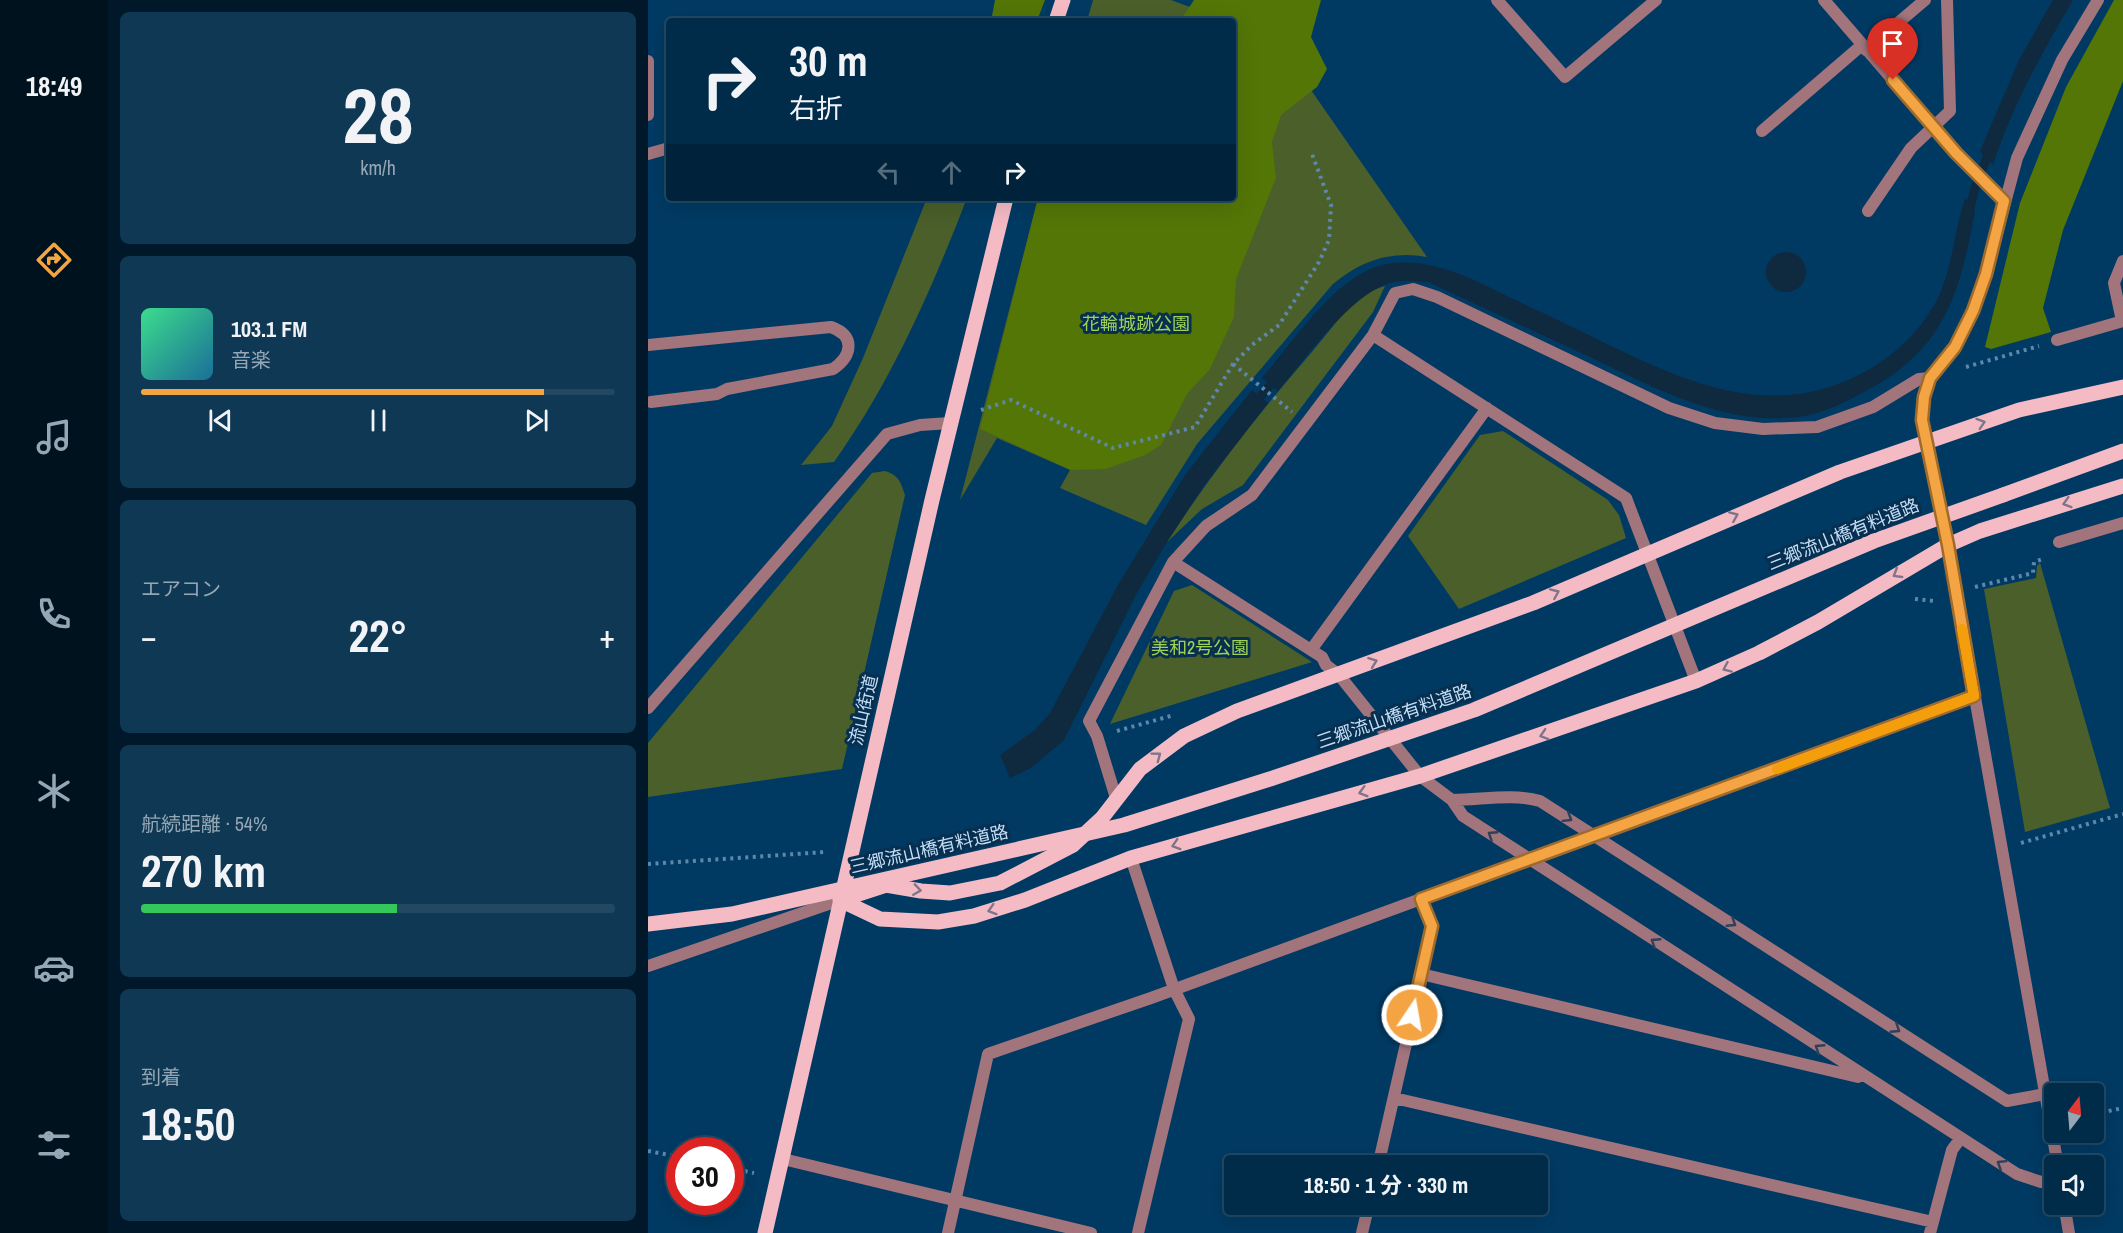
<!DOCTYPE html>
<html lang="ja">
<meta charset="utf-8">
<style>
:root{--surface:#002c4a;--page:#0e3854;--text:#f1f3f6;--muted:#95a7b5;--line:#224862;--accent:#f4a443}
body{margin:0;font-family:"Archivo Narrow","Noto Sans JP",sans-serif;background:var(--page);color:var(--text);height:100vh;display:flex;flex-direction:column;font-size:22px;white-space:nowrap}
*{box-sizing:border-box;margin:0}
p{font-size:20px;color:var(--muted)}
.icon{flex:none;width:33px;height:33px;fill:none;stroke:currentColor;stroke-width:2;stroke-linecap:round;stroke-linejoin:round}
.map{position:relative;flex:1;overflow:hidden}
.drawer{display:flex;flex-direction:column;gap:12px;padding:12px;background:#001829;width:540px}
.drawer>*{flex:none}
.top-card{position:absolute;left:18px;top:18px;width:570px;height:183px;border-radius:6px;box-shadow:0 6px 24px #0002,0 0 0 2px var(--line);background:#002c4a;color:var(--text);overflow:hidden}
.needle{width:39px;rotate:16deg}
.buttons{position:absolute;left:1396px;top:1083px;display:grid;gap:12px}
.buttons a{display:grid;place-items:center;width:60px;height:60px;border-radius:6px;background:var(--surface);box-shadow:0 6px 24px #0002,0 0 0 2px var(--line);font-size:30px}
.speed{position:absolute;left:18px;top:1137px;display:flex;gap:12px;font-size:30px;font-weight:700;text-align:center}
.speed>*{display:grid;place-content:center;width:78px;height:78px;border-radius:50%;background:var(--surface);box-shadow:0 6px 24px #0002,0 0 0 2px var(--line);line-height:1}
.speed .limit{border:9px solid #d22;background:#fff;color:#111}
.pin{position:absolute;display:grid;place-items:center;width:51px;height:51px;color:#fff;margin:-62px -26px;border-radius:50% 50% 50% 0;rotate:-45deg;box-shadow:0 0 6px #0007}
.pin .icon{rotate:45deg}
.me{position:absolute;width:66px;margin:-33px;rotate:12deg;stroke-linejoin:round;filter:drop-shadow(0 0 4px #0008)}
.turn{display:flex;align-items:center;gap:21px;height:126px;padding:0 24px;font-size:27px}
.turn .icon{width:78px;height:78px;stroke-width:2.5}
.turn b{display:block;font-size:42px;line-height:51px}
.lanes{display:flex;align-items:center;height:57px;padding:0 24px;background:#0003;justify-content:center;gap:30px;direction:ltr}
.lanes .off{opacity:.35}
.big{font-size:45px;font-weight:700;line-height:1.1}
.drawer .widget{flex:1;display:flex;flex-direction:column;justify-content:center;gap:9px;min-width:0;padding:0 21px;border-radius:9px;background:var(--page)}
.drawer .dial{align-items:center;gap:0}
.dial b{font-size:78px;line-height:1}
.song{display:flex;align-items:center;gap:18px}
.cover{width:72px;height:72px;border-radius:9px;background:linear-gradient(135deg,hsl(150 70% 55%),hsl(200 70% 35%))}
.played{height:6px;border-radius:3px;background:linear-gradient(90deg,var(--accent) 85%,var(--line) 85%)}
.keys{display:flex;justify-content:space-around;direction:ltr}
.heat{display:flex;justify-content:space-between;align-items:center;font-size:33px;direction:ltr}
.charge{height:9px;border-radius:4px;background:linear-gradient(90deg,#34c759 54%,var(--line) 0)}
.trip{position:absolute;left:576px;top:1155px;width:324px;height:60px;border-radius:6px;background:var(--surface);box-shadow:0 6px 24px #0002,0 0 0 2px var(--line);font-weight:700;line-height:60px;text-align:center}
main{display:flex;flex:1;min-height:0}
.tab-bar{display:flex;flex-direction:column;width:108px;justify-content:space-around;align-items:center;background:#00121e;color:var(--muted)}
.tab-bar .icon{width:42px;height:42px}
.tab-bar .active{color:var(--accent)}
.tab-bar b{font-size:27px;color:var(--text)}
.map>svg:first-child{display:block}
.green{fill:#4a5f2a}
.forest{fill:#537607}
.water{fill:#0f293f}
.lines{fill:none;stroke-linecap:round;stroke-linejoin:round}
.stream{stroke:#0f293f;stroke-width:9}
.path{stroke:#5e88aa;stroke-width:4;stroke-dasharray:3 4.5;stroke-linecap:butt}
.service{stroke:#a2747c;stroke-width:12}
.minor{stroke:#a2747c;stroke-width:12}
.tertiary{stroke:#a2747c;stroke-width:12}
.primary{stroke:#f5bbc5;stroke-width:15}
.primary-bridge{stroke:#f5bbc5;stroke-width:15}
.oneway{stroke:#7e758a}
.oneway2{stroke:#2e405a}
.route-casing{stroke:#9f6b2c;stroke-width:15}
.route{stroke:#f4a443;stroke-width:10}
.slow{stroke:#f59e0b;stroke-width:10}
.labels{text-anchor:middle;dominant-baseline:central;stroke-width:6;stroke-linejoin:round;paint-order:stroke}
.park-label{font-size:18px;fill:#a1d255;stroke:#072f4f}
.street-label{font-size:18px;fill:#c4def8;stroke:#072f4f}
</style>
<main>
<nav class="tab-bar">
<b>18:49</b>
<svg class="icon active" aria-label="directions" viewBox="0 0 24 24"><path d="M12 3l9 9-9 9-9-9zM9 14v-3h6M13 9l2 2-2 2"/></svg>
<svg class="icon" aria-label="music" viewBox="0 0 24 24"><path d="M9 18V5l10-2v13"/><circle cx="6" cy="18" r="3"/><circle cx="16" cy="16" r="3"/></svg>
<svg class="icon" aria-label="phone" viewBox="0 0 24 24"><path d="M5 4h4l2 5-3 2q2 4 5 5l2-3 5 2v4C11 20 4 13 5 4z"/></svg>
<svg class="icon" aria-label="climate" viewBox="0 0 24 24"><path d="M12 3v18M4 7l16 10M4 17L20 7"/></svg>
<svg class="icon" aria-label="car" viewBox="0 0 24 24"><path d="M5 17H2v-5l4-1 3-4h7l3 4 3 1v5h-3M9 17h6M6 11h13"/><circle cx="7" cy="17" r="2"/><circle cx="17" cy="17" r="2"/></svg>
<svg class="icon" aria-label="filters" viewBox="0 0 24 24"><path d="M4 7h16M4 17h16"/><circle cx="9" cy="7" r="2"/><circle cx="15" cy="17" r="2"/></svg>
</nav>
<section class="drawer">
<div class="widget dial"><b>28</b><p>km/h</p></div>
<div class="widget">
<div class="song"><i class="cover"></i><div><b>103.1 FM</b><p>音楽</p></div></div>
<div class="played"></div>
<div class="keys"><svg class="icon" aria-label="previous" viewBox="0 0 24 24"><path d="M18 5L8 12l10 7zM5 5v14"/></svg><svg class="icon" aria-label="pause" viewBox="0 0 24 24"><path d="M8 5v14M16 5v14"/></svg><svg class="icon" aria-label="next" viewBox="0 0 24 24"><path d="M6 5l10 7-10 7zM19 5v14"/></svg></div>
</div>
<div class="widget"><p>エアコン</p>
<div class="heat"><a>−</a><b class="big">22°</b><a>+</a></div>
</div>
<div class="widget"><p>航続距離 · 54%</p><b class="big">270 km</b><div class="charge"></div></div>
<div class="widget"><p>到着</p><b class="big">18:50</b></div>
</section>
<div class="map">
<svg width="1475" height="1233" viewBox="0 0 1475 1233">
<rect width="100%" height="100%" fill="#003a63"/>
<path class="green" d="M445,0H523L580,21H439Z
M647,67L779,257C743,250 712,261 684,285L549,444L498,525L412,488L422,470L349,438L312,500L390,198H585Z
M279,198H319C283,291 244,380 186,462L153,465L184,426L215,358Z
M737,286L725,312L595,485L554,509L519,542C562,475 611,413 663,353C683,330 706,294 737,286Z
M855,431L960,500L971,515L978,538L811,609L760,536L832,435Z
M237,471C251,475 253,483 257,495L194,769L0,797V743L224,473Z
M1392,563L1462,808L1377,832L1336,589L1388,578L1389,566Z
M544,585L664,662L462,724L526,591Z"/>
<path class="forest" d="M347,0H397L389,21H343Z
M546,0H673L663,37L679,69L669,87L633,115L624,142L628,178L588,279L586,317L562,369L539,394L513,445L497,455L458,469L423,470L332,429L390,198H585V21H532Z
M1466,0H1475V81L1415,230L1395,308L1403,332L1343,349L1337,347L1372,203L1418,87Z"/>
<path class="water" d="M1405,0H1425C1393,55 1365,104 1345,165L1332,151L1371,60Z
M1317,198L1327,211C1312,294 1296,351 1216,392C1197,402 1178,412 1157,416C1076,429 1003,385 933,353C882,329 831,306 780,282C769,282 757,280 747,282C705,289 657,360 630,391L614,378C645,342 690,272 739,264C781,257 823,278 859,296C893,312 927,328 961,345C1034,380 1109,414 1190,384C1231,369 1266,341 1288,302C1304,272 1306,231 1317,198Z
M1118 272a20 20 0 1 1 40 0a20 20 0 1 1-40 0Z
M604,390L620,403L555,487L519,542L488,595L416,740L383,768L362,778L352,755L387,730L402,713L470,585L537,475Z"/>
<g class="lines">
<path class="stream" d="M1320,216L1327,188L1342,149
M605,405L629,377"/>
<path class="path" d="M585,364L644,412
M1318,367L1391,346
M333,410L363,400L465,448L547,427L585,364L604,345L631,325L671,262L681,240L683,205L664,154
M1327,587L1385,573L1386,562L1397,558
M1267,599L1286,601
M469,731L526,715
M1373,843L1475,814
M0,864L177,852
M1446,1114L1475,1108
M0,1151L32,1157
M82,1168L106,1173"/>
<path class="service" d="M849,0L917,77L1008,0
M1176,0L1308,153L1356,201
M1218,50L1277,0
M0,61V115
M1114,131L1214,45
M0,154L21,148
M1220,211L1263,148L1302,111L1299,0
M0,345L183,327C208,336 204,356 185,369L79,389L69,394L3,402"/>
<path class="minor" d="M1474,321L1466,283L1475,261
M725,335L978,498L1048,681
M1409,340L1475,321
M1277,441L1274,420L1276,397L1282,378L1307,347L1325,311L1338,274L1369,158L1414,60L1450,0
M1411,542L1475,523
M525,562L674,657L678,665L691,675L772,776L804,800L815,816L1369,1174L1393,1182L1407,1180
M663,650L839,408
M468,798L449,736L441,721L525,562L558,526L604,495L725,335L747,293L765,289L789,297L1021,408L1067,423L1115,429L1169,427L1225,407L1271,379L1282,378
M804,800C834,800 863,793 892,801L1359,1101L1397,1094
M483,858L526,989L541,1019L490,1233
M0,966L192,900
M773,974L1210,1077
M746,1098L1285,1222
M135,1159L443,1233
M730,1166L785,926L773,899
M300,1233L340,1054L503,998L1326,696
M714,1233L721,1204
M1282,1233L1304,1150L1312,1139"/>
<path class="tertiary" d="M1277,441L1300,545L1410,1166
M0,708L239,434L272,425L302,423
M1416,1204L1421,1233"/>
<path class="primary" d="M408,21L415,0
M1355,495L1475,451
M192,900L238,885L273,891L302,893L352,883L425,845L454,818L492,769L536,736L589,711L885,603L1192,472L1371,410L1475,387
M192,900L232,919L290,922L326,916L377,900L483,858L772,776L1048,681L1111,653L1170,622L1300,545L1332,531L1475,486
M117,1233L284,500L358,198"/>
<path class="primary-bridge" d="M0,924L84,914L476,825L622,779L826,710L1226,541L1355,495"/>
</g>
<defs><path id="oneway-chevron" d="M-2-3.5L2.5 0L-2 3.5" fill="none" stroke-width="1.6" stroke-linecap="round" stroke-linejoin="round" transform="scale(1.5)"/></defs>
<g class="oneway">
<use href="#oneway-chevron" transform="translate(1333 423) rotate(-18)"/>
<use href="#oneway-chevron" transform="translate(1419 503) rotate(163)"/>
<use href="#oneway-chevron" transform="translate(1086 516) rotate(-23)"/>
<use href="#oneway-chevron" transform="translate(1249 574) rotate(149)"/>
<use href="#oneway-chevron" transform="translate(907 593) rotate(-23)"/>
<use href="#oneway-chevron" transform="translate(725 662) rotate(-20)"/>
<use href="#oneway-chevron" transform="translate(1079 668) rotate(156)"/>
<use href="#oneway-chevron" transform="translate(896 735) rotate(162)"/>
<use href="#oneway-chevron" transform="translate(509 756) rotate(-37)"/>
<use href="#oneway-chevron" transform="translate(715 792) rotate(164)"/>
<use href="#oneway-chevron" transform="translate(528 845) rotate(163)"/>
<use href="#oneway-chevron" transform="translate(269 890) rotate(8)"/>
<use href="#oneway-chevron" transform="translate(344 910) rotate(163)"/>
</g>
<g class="oneway2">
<use href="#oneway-chevron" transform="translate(920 818) rotate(32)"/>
<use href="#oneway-chevron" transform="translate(844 835) rotate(-147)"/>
<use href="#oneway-chevron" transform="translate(1084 923) rotate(33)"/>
<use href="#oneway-chevron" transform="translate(1007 942) rotate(-147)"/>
<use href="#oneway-chevron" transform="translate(1248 1029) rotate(33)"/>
<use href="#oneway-chevron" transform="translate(1171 1048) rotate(-147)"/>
<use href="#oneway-chevron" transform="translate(1353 1164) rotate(-148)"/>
</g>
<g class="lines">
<g class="route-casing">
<path id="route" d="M764,1015L784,926L773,899L1326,696L1300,545L1274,420L1276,397L1282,378L1307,347L1325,311L1338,274L1356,201L1308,153L1245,80"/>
</g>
<use href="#route" class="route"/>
<path class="slow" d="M1129,769L1326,696L1314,629"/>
</g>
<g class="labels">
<g class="park-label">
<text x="488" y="323">花輪城跡公園</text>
<text x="552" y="647">美和2号公園</text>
</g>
<g class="street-label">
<text transform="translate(1195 534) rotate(-22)">三郷流山橋有料道路</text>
<text transform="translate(215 710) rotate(-77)">流山街道</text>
<text transform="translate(746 716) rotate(-19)">三郷流山橋有料道路</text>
<text transform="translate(281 849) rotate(-13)">三郷流山橋有料道路</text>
</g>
</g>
</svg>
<div class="buttons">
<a><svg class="needle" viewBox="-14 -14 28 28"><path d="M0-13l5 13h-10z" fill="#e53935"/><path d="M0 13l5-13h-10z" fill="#95a7b5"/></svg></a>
<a><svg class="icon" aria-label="sound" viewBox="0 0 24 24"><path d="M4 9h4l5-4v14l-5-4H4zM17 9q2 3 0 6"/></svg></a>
</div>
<div class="speed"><div class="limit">30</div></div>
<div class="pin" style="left:1245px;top:80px;background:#d93025"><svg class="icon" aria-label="arrive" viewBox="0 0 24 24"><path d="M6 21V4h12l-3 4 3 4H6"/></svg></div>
<svg class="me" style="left:764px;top:1015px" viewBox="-20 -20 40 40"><circle r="17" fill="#f4a443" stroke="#fff" stroke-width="3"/><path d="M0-11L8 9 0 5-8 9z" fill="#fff"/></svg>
<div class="trip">18:50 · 1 分 · 330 m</div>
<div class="top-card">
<div class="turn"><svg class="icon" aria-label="right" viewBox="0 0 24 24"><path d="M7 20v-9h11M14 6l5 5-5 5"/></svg><div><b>30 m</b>右折</div></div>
<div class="lanes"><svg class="icon off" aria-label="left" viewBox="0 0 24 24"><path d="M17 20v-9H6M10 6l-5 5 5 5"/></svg><svg class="icon off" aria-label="ahead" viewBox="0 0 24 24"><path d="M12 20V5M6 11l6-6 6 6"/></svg><svg class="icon" aria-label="right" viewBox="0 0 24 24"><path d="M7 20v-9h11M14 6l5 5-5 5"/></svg></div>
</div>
</div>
</main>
